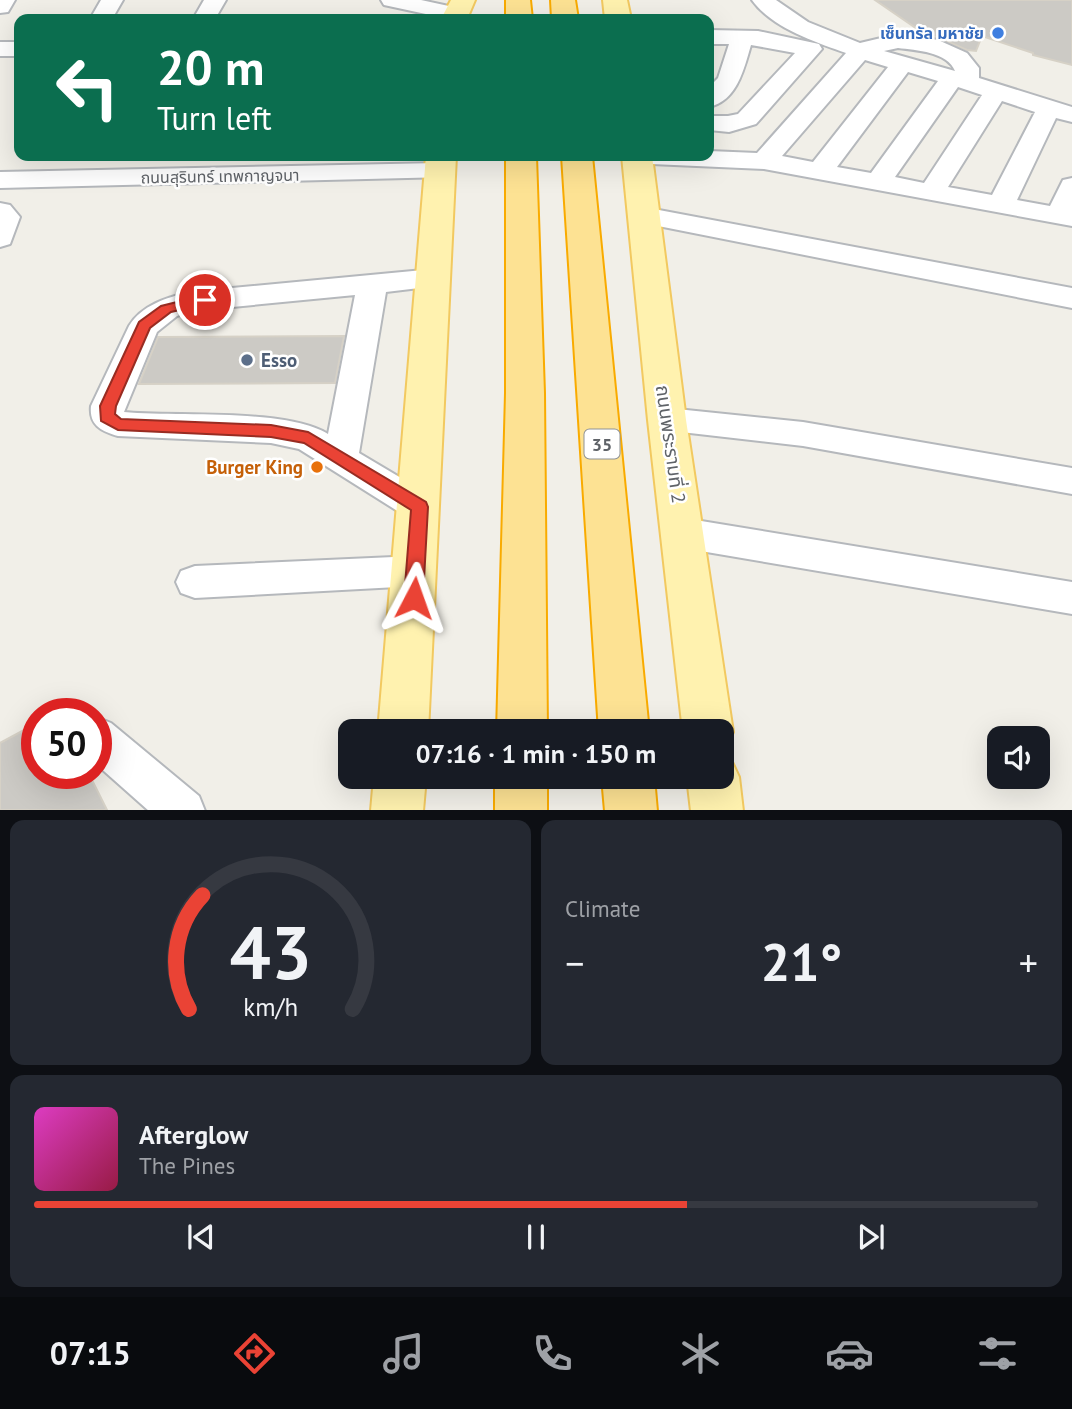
<!DOCTYPE html>
<meta charset="utf-8">
<style>
:root{--surface:#171b24;--page:#242831;--text:#f1f3f6;--muted:#9ea1a6;--line:#363941;--accent:#ea4335}
body{margin:0;font-family:"PT Sans","Noto Sans Thai",sans-serif;background:var(--page);color:var(--text);height:100vh;display:flex;flex-direction:column;font-size:26px;white-space:nowrap}
*{box-sizing:border-box;margin:0}
p{font-size:23px;color:var(--muted)}
.icon{flex:none;width:38px;height:38px;fill:none;stroke:currentColor;stroke-width:2;stroke-linecap:round;stroke-linejoin:round}
.map{position:relative;height:810px;overflow:hidden}
.details{display:flex;flex-direction:column;gap:10px;padding:10px;background:#0d0f14;flex:1}
.details>*{flex:none}
.hud{position:absolute;left:14px;top:14px;width:700px;height:147px;border-radius:14px;box-shadow:0 7px 28px #0002;background:#0b6e4f;color:#fff;overflow:hidden}
.fabs{position:absolute;left:987px;top:726px;display:grid;gap:14px}
.fabs a{display:grid;place-items:center;width:63px;height:63px;border-radius:14px;background:var(--surface);box-shadow:0 7px 28px #0002;font-size:35px}
.speed{position:absolute;left:21px;top:698px;display:flex;gap:14px;font-size:35px;font-weight:700;text-align:center}
.speed>*{display:grid;place-content:center;width:91px;height:91px;border-radius:50%;background:var(--surface);box-shadow:0 7px 28px #0002;line-height:1}
.speed .limit{border:10px solid #d22;background:#fff;color:#111}
.pin{position:absolute;display:grid;place-items:center;width:60px;height:60px;color:#fff;margin:-30px;border:4px solid #fff;border-radius:50%;box-shadow:0 2px 7px #0007}
.me{position:absolute;width:77px;margin:-38px;rotate:4deg;stroke-linejoin:round;filter:drop-shadow(0 0 5px #0008)}
.turn{display:flex;align-items:center;gap:24px;height:147px;padding:0 28px;font-size:32px}
.turn .icon{width:91px;height:91px;stroke-width:2.5}
.turn b{display:block;font-size:49px;line-height:60px}
.big{font-size:52px;font-weight:800;line-height:1.1}
.details .tile{flex:1;display:flex;flex-direction:column;justify-content:center;gap:10px;min-width:0;padding:0 24px;border-radius:14px;background:var(--page)}
.details .dial{align-items:center;gap:0}
.dial svg{height:182px;overflow:visible;fill:none;stroke:var(--line);stroke-width:7;stroke-linecap:round;text-anchor:middle}
.dial text{fill:var(--text);stroke:none}
.song{display:flex;align-items:center;gap:21px}
.cover{width:84px;height:84px;border-radius:10px;background:linear-gradient(135deg,hsl(310 70% 55%),hsl(340 70% 35%))}
.played{height:7px;border-radius:4px;background:linear-gradient(90deg,var(--accent) 65%,var(--line) 65%)}
.keys{display:flex;justify-content:space-around;direction:ltr}
.heat{display:flex;justify-content:space-between;align-items:center;font-size:38px;direction:ltr}
.details .tiles{flex:1;display:grid;gap:10px;grid-template-columns:1fr 1fr}
.tile:last-child{grid-column:span 2}
.trip{position:absolute;left:338px;top:719px;width:396px;height:70px;border-radius:14px;background:var(--surface);box-shadow:0 7px 28px #0002;font-weight:800;line-height:70px;text-align:center}
.menu{display:flex;height:112px;justify-content:space-around;align-items:center;background:#090b0e;color:var(--muted)}
.menu .icon{width:49px;height:49px}
.menu .current{color:var(--accent)}
.menu b{font-size:32px;color:var(--text)}
.map>svg:first-child{display:block}
.building{fill:#cccac5;stroke:#d6d1c6;stroke-width:2}
.lines{fill:none;stroke-linecap:round;stroke-linejoin:round}
.minor-casing{stroke:#b5b8bc;stroke-width:4}
.major-casing{stroke:#f2c960;stroke-width:4}
.highway-casing{stroke:#f9ab00;stroke-width:4}
.minor{fill:#fff;fill-rule:evenodd}
.major{fill:#fff2af;fill-rule:evenodd}
.highway{fill:#fde293;fill-rule:evenodd}
.route{fill:#ea4335;stroke:#982c22;stroke-width:2}
.shop-dot{fill:#3f7fe0;stroke:#fff;stroke-width:2.5}
.service-dot{fill:#5c6f8a;stroke:#fff;stroke-width:2.5}
.food-dot{fill:#e8710a;stroke:#fff;stroke-width:2.5}
.labels{text-anchor:middle;dominant-baseline:central;stroke-width:5;stroke-linejoin:round;paint-order:stroke}
.far-shop-label{font-size:16px;font-weight:bold;fill:#366cbe;stroke:#fff;text-anchor:end}
.far-street-label{font-size:16px;fill:#5f6368;stroke:#fff}
.shield{fill:#fff;stroke:#8f9295;stroke-width:2}
.shield-label{font-size:18px;font-weight:bold;fill:#5f6368}
.service-label{font-size:19px;font-weight:bold;fill:#4e5e75;stroke:#fff;text-anchor:start}
.street-label{font-size:19px;fill:#5f6368;stroke:#fff}
.food-label{font-size:19px;font-weight:bold;fill:#c56008;stroke:#fff;text-anchor:end}
</style>
<div class="map">
<svg width="1072" height="811" viewBox="0 0 1072 811">
<rect width="100%" height="100%" fill="#f1efe8"/>
<path class="building" d="M875,0H1072V65L1033,55V53L982,36L976,51L967,50L939,38L926,35Z
M344,336L335,383L139,384L158,337Z
M37,723V774H89L107,810H0V743Z"/>
<g class="lines">
<g class="minor-casing">
<path id="minor" d="M0,0H15L8,12L0,13Z
M101,0H123L112,19H90Z
M204,0H226L215,19H193Z
M381,0H421L458,8L461,13L458,18L449,19L384,5Z
M752,0H776L808,22L860,43L898,34L938,40L967,53L979,68V78L1072,107V122L1056,118L1017,200L1050,206L1063,180L1072,178V226L764,169L629,163L626,156H709V151L757,153L846,53C815,42 772,28 752,0ZM898,48C916,50 948,52 955,71L884,51ZM865,60L888,67L813,162L782,156ZM908,72L938,81L871,173L837,167ZM958,87L982,95L924,183L895,177ZM1002,101L1035,112L992,195L948,187Z
M709,30L758,31L819,44L822,49L756,124L729,132L709,130V116H728L738,114L795,53L751,45C744,69 737,101 709,107V87L718,78L729,44H709Z
M0,42H19V56H0Z
M439,163L448,165L452,171L448,177L0,188V172Z
M0,203L10,205L20,217L10,244L0,247Z
M643,207L1072,288V308L633,221L629,215L633,209Z
M434,269L444,271L449,278L444,285L386,292L359,453L433,497L438,507L433,517L420,521L407,517L299,449L271,443L118,436C101,431 89,425 91,406L129,326C142,305 166,298 189,292ZM355,295L328,434C285,408 177,417 124,412L157,332L177,316L191,311Z
M667,408L803,422L1072,468V494L803,446L655,429L650,420L655,411Z
M683,518L1072,582V614L683,548L670,543L665,533L670,523Z
M416,556L429,560L435,571L429,582L416,586L195,598L181,593L176,582L181,571L195,566Z
M96,717L111,723L199,796L205,811H149L96,764Z"/>
</g>
<g class="major-casing">
<path id="major" d="M451,0H475L467,19H441Z
M603,0H627L631,19H605Z
M426,156H456L428,732H378Z
M622,156H652L686,420L733,732L726,748L721,750V732H683L648,420Z
M721,756L731,760L739,777L743,811H691L687,777H721Z
M374,777H426L423,811H371Z"/>
</g>
<g class="highway-casing">
<path id="highway" d="M506,0H530L532,19H506Z
M551,0H575L578,19H552Z
M506,156H536L544,393L547,732H497L506,393Z
M562,156H592L649,732H599Z
M495,777H547V811H495Z
M602,777H654L657,811H605Z"/>
</g>
<use href="#minor" class="minor"/>
<use href="#major" class="major"/>
<use href="#highway" class="highway"/>
</g>
<path class="route" d="M205,295L210,297L212,300L210,303L171,312L150,328L116,406L115,414L121,419L271,425L308,432L426,502L428,507L423,598L420,603L414,605L407,603L404,598L411,510L304,443L271,437L118,430L101,421L100,406L139,322L161,306Z"/>
<circle class="shop-dot" cx="998" cy="33" r="7"/>
<circle class="service-dot" cx="247" cy="360" r="7"/>
<circle class="food-dot" cx="317" cy="467" r="7"/>
<g class="labels">
<g class="far-shop-label">
<text x="984" y="33">เซ็นทรัล มหาชัย</text>
</g>
<g class="far-street-label">
<text transform="translate(220 176) rotate(-1)">ถนนสุรินทร์ เทพกาญจนา</text>
</g>
<rect class="shield" x="584.5" y="429.5" width="35" height="29" rx="5"/>
<g class="shield-label">
<text x="602" y="444">35</text>
</g>
<g class="service-label">
<text x="261" y="360">Esso</text>
</g>
<g class="street-label">
<text transform="translate(671 444) rotate(82)">ถนนพระรามที่ 2</text>
</g>
<g class="food-label">
<text x="303" y="467">Burger King</text>
</g>
</g>
</svg>
<div class="fabs">
<a><svg class="icon" aria-label="sound" viewBox="0 0 24 24"><path d="M4 9h4l5-4v14l-5-4H4zM17 9q2 3 0 6"/></svg></a>
</div>
<div class="speed"><div class="limit">50</div></div>
<div class="pin" style="left:205px;top:300px;background:#d93025"><svg class="icon" aria-label="arrive" viewBox="0 0 24 24"><path d="M6 21V4h12l-3 4 3 4H6"/></svg></div>
<svg class="me" style="left:414px;top:598px" viewBox="-20 -20 40 40"><path d="M0-17L14 15 0 8-14 15z" fill="#ea4335" stroke="#fff" stroke-width="4"/></svg>
<div class="trip">07:16 · 1 min · 150 m</div>
<div class="hud">
<div class="turn"><svg class="icon" aria-label="left" viewBox="0 0 24 24"><path d="M17 20v-9H6M10 6l-5 5 5 5"/></svg><div><b>20 m</b>Turn left</div></div>
</div>
</div>
<section class="details">
<div class="tiles">
<div class="tile dial"><svg viewBox="0 0 100 80">
<path d="M14 69A42 42 0 1 1 86 69"/>
<path d="M14 69A42 42 0 0 1 20 19" stroke="#ea4335"/>
<text x="50" y="56" font-size="32" font-weight="700">43</text>
<text x="50" y="72" font-size="11">km/h</text>
</svg></div>
<div class="tile"><p>Climate</p>
<div class="heat"><a>−</a><b class="big">21°</b><a>+</a></div>
</div>
<div class="tile">
<div class="song"><i class="cover"></i><div><b>Afterglow</b><p>The Pines</p></div></div>
<div class="played"></div>
<div class="keys"><svg class="icon" aria-label="previous" viewBox="0 0 24 24"><path d="M18 5L8 12l10 7zM5 5v14"/></svg><svg class="icon" aria-label="pause" viewBox="0 0 24 24"><path d="M8 5v14M16 5v14"/></svg><svg class="icon" aria-label="next" viewBox="0 0 24 24"><path d="M6 5l10 7-10 7zM19 5v14"/></svg></div>
</div>
</div>
</section>
<nav class="menu">
<b>07:15</b>
<svg class="icon current" aria-label="directions" viewBox="0 0 24 24"><path d="M12 3l9 9-9 9-9-9zM9 14v-3h6M13 9l2 2-2 2"/></svg>
<svg class="icon" aria-label="music" viewBox="0 0 24 24"><path d="M9 18V5l10-2v13"/><circle cx="6" cy="18" r="3"/><circle cx="16" cy="16" r="3"/></svg>
<svg class="icon" aria-label="phone" viewBox="0 0 24 24"><path d="M5 4h4l2 5-3 2q2 4 5 5l2-3 5 2v4C11 20 4 13 5 4z"/></svg>
<svg class="icon" aria-label="climate" viewBox="0 0 24 24"><path d="M12 3v18M4 7l16 10M4 17L20 7"/></svg>
<svg class="icon" aria-label="car" viewBox="0 0 24 24"><path d="M5 17H2v-5l4-1 3-4h7l3 4 3 1v5h-3M9 17h6M6 11h13"/><circle cx="7" cy="17" r="2"/><circle cx="17" cy="17" r="2"/></svg>
<svg class="icon" aria-label="filters" viewBox="0 0 24 24"><path d="M4 7h16M4 17h16"/><circle cx="9" cy="7" r="2"/><circle cx="15" cy="17" r="2"/></svg>
</nav>
